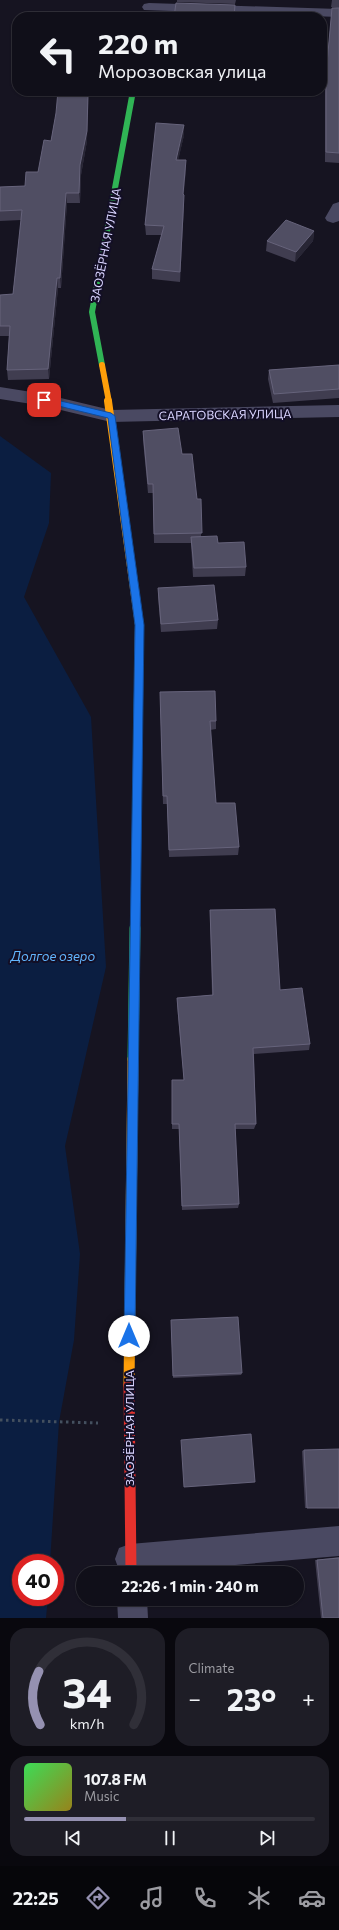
<!DOCTYPE html>
<meta charset="utf-8">
<style>
:root{--surface:#100f19;--page:#1e1d26;--text:#f1f3f6;--muted:#9c9ca2;--line:#302f38;--accent:#9591b1}
body{margin:0;font-family:Commissioner,sans-serif;background:var(--page);color:var(--text);height:100vh;display:flex;flex-direction:column;font-size:15px;white-space:nowrap}
*{box-sizing:border-box;margin:0}
p{font-size:13px;color:var(--muted)}
.icon{flex:none;width:22px;height:22px;fill:none;stroke:currentColor;stroke-width:2;stroke-linecap:round;stroke-linejoin:round}
.map{position:relative;height:1618px;overflow:hidden}
.details{display:flex;flex-direction:column;gap:10px;padding:10px;background:#09080e;flex:1}
.details>*{flex:none}
.banner{position:absolute;left:12px;top:12px;width:315px;height:84px;border-radius:16px;box-shadow:0 1px 3px #0004,0 0 0 1px var(--line);background:#100f19;color:var(--text);overflow:hidden}
.speed{position:absolute;left:12px;top:1554px;display:flex;gap:8px;font-size:20px;font-weight:700;text-align:center}
.speed>*{display:grid;place-content:center;width:52px;height:52px;border-radius:50%;background:var(--surface);box-shadow:0 1px 3px #0004,0 0 0 1px var(--line);line-height:1}
.speed .limit{border:6px solid #d22;background:#fff;color:#111}
.pin{position:absolute;display:grid;place-items:center;width:34px;height:34px;color:#fff;margin:-17px;border-radius:8px;box-shadow:0 2px 6px #0006}
.me{position:absolute;width:44px;margin:-22px;rotate:0deg;stroke-linejoin:round;filter:drop-shadow(0 0 3px #0008)}
.turn{display:flex;align-items:center;gap:14px;height:84px;padding:0 20px;font-size:18px}
.turn .icon{width:52px;height:52px;stroke-width:2.5}
.turn b{display:block;font-size:28px;line-height:34px}
.big{font-size:30px;font-weight:700;line-height:1.1}
.details .widget{flex:1;display:flex;flex-direction:column;justify-content:center;gap:6px;min-width:0;padding:0 14px;border-radius:16px;background:var(--page)}
.details .dial{align-items:center;gap:0}
.dial svg{height:104px;overflow:visible;fill:none;stroke:var(--line);stroke-width:7;stroke-linecap:round;text-anchor:middle}
.dial text{fill:var(--text);stroke:none}
.song{display:flex;align-items:center;gap:12px}
.cover{width:48px;height:48px;border-radius:6px;background:linear-gradient(135deg,hsl(130 70% 55%),hsl(50 70% 35%))}
.played{height:4px;border-radius:2px;background:linear-gradient(90deg,var(--accent) 35%,var(--line) 35%)}
.keys{display:flex;justify-content:space-around;direction:ltr}
.heat{display:flex;justify-content:space-between;align-items:center;font-size:22px;direction:ltr}
.details .tiles{flex:1;display:grid;gap:10px;grid-template-columns:1fr 1fr}
.widget:last-child{grid-column:span 2}
.trip{position:absolute;left:76px;top:1566px;width:228px;height:40px;border-radius:20px;background:var(--surface);box-shadow:0 1px 3px #0004,0 0 0 1px var(--line);font-weight:700;line-height:40px;text-align:center}
.dock{display:flex;height:64px;justify-content:space-around;align-items:center;background:#06060a;color:var(--muted)}
.dock .icon{width:28px;height:28px}
.dock .current{color:var(--accent)}
.dock b{font-size:18px;color:var(--text)}
.map>svg:first-child{display:block}
.water{fill:#0b1e41}
.lines{fill:none;stroke-linecap:round;stroke-linejoin:round}
.path{stroke:#44505f;stroke-width:3;stroke-dasharray:2.5 3.5;stroke-linecap:butt}
.street{fill:#4a4962;fill-rule:evenodd}
.fast-far2{stroke:#30b455;stroke-width:6}
.fast-far1{stroke:#30b455;stroke-width:8}
.fast{stroke:#30b455;stroke-width:11}
.slow-far2{stroke:#ff9f0a;stroke-width:6}
.slow-far1{stroke:#ff9f0a;stroke-width:8}
.slow{stroke:#ff9f0a;stroke-width:11}
.jam{stroke:#e5322d;stroke-width:11}
.wall{fill:#403d50}
.shaded-wall{fill:#282635}
.building{fill:#504e63;stroke:#66637b}
.route{fill:#1a73e8;stroke:#114b97}
.labels{text-anchor:middle;dominant-baseline:central;stroke-width:4;stroke-linejoin:round;paint-order:stroke}
.street-label{font-size:12px;fill:#d9d4ff;stroke:#130f26}
.water-label{font-size:13px;font-style:italic;fill:#62b6ff;stroke:#130f26}
</style>
<div class="map">
<svg width="339" height="1618" viewBox="0 0 339 1618">
<rect width="100%" height="100%" fill="#161421"/>
<path class="water" d="M0,436L51,473L49,523L24,597L91,717L106,967L65,1146L80,1254L74,1340L59,1422L50,1563H21V1597H48L46,1618H0Z"/>
<g class="lines">
<path class="path" d="M0,1420L98,1423"/>
<path class="street" d="M149,3L339,9V17L144,10L142,7L144,4Z
M339,202V221L333,223L327,221L325,218L333,204Z
M0,387L44,394L111,410L339,405V417L111,422L44,406L0,399Z
M339,1526V1556L141,1573H128L119,1570L115,1559L119,1548L130,1544Z
M117,1599H147L148,1618H118Z"/>
<path class="fast-far2" d="M102,365L92,312L133,91"/>
<path class="fast-far1" d="M135,929L138,691"/>
<path class="fast" d="M133,1059L135,928"/>
<path class="slow-far2" d="M102,365L109,402"/>
<path class="slow-far1" d="M108,401L139,625L138,691"/>
<path class="slow" d="M129,1385L133,1059"/>
<path class="jam" d="M129,1385L131,1573"/>
</g>
<path class="wall" d="M177,0H236L235,4L177,2Z
M332,0H339V163L325,162V84L332,8H338L331,7Z
M56,113L87,141L81,175L80,203H67L61,288H58L49,379L8,380L7,370L9,336H0V295L13,294L21,220L0,221V187L25,186L38,172L51,141Z
M184,135L178,160L186,170L183,195L184,205L180,282L152,279V269L162,235H146L145,225Z
M314,231L313,241L295,262L266,251L267,241Z
M339,365V398L273,403L268,379L269,370Z
M143,431L182,454L197,499H201V537L218,543L246,567L245,576L193,577L191,543H154L153,493H148L143,440Z
M158,588L218,620L217,629L161,632L158,597Z
M160,692L216,721V729L210,730L216,803L239,847L238,855L169,857L167,804H163Z
M210,910L280,990L310,1044L309,1050L254,1054L256,1124L254,1129H235L239,1204L238,1208L182,1210L179,1129H172V1080H184L177,1005V998L212,995L210,917Z
M171,1320L242,1373L241,1375L173,1378Z
M304,1450L339,1508H305L302,1451Z
M339,1557V1618H321L315,1560Z"/>
<path class="shaded-wall" d="M88,91H89L87,141L81,175L80,203L79,193L80,165Z
M184,125V135L176,170V160Z
M186,160V170L183,204V194Z
M66,193L67,203L61,288L60,278Z
M184,195V205L180,282V272Z
M314,231L313,241L295,262L296,252Z
M57,278L58,288L49,379L48,369Z"/>
<path class="building" d="M176,3L235,5L234,17H174Z
M332,8H339V153L326,152V75Z
M58,91H88L87,131L80,165L79,193H66L60,278H57L48,369L7,370L10,326H0V295L13,294L22,210L0,211V187L25,186L26,172H38L44,140L51,141L56,113Z
M156,123L184,125L176,160H186L183,194L184,195L180,272L152,269L164,226L145,225Z
M286,220L314,231L296,252L267,241Z
M339,365V389L274,394L269,370Z
M178,428L182,454H192L197,499H201L202,533L154,534L153,484H148L143,431Z
M217,536L218,543L244,542L246,567L194,568L191,537Z
M214,585L218,620L161,624L158,588Z
M215,691L216,721H210L216,803H235L239,847L169,850L167,796H163L160,692Z
M275,909L280,990L302,988L310,1044L253,1048L256,1124H235L239,1204L182,1206L179,1124H172V1080H184L177,998L213,995L210,910Z
M238,1317L242,1373L173,1376L171,1320Z
M251,1434L255,1482L184,1487L181,1440Z
M339,1449V1508H307L304,1450Z
M339,1558V1618H323L317,1560Z"/>
<path class="route" d="M44,397L111,413L115,416L144,625L135,1336L133,1340L129,1341L125,1340L124,1336L135,625L108,418L42,402L41,400Z"/>
<g class="labels">
<g class="street-label">
<text transform="translate(105 245) rotate(-79)">ЗАОЗЁРНАЯ УЛИЦА</text>
<text transform="translate(225 414) rotate(-1)">САРАТОВСКАЯ УЛИЦА</text>
<text transform="translate(129 1428) rotate(-90)">ЗАОЗЁРНАЯ УЛИЦА</text>
</g>
<g class="water-label">
<text x="53" y="956">Долгое озеро</text>
</g>
</g>
</svg>
<div class="speed"><div class="limit">40</div></div>
<div class="pin" style="left:44px;top:400px;background:#d93025"><svg class="icon" aria-label="arrive" viewBox="0 0 24 24"><path d="M6 21V4h12l-3 4 3 4H6"/></svg></div>
<svg class="me" style="left:129px;top:1336px" viewBox="-20 -20 40 40"><circle r="19" fill="#fff"/><path d="M0-13L10 11 0 6-10 11z" fill="#1a73e8"/></svg>
<div class="trip">22:26 · 1 min · 240 m</div>
<div class="banner">
<div class="turn"><svg class="icon" aria-label="left" viewBox="0 0 24 24"><path d="M17 20v-9H6M10 6l-5 5 5 5"/></svg><div><b>220 m</b>Морозовская улица</div></div>
</div>
</div>
<section class="details">
<div class="tiles">
<div class="widget dial"><svg viewBox="0 0 100 80">
<path d="M14 69A42 42 0 1 1 86 69"/>
<path d="M14 69A42 42 0 0 1 13 28" stroke="#9591b1"/>
<text x="50" y="56" font-size="32" font-weight="700">34</text>
<text x="50" y="72" font-size="11">km/h</text>
</svg></div>
<div class="widget"><p>Climate</p>
<div class="heat"><a>−</a><b class="big">23°</b><a>+</a></div>
</div>
<div class="widget">
<div class="song"><i class="cover"></i><div><b>107.8 FM</b><p>Music</p></div></div>
<div class="played"></div>
<div class="keys"><svg class="icon" aria-label="previous" viewBox="0 0 24 24"><path d="M18 5L8 12l10 7zM5 5v14"/></svg><svg class="icon" aria-label="pause" viewBox="0 0 24 24"><path d="M8 5v14M16 5v14"/></svg><svg class="icon" aria-label="next" viewBox="0 0 24 24"><path d="M6 5l10 7-10 7zM19 5v14"/></svg></div>
</div>
</div>
</section>
<nav class="dock">
<b>22:25</b>
<svg class="icon current" aria-label="directions" viewBox="0 0 24 24"><path d="M12 3l9 9-9 9-9-9zM9 14v-3h6M13 9l2 2-2 2"/></svg>
<svg class="icon" aria-label="music" viewBox="0 0 24 24"><path d="M9 18V5l10-2v13"/><circle cx="6" cy="18" r="3"/><circle cx="16" cy="16" r="3"/></svg>
<svg class="icon" aria-label="phone" viewBox="0 0 24 24"><path d="M5 4h4l2 5-3 2q2 4 5 5l2-3 5 2v4C11 20 4 13 5 4z"/></svg>
<svg class="icon" aria-label="climate" viewBox="0 0 24 24"><path d="M12 3v18M4 7l16 10M4 17L20 7"/></svg>
<svg class="icon" aria-label="car" viewBox="0 0 24 24"><path d="M5 17H2v-5l4-1 3-4h7l3 4 3 1v5h-3M9 17h6M6 11h13"/><circle cx="7" cy="17" r="2"/><circle cx="17" cy="17" r="2"/></svg>
</nav>
